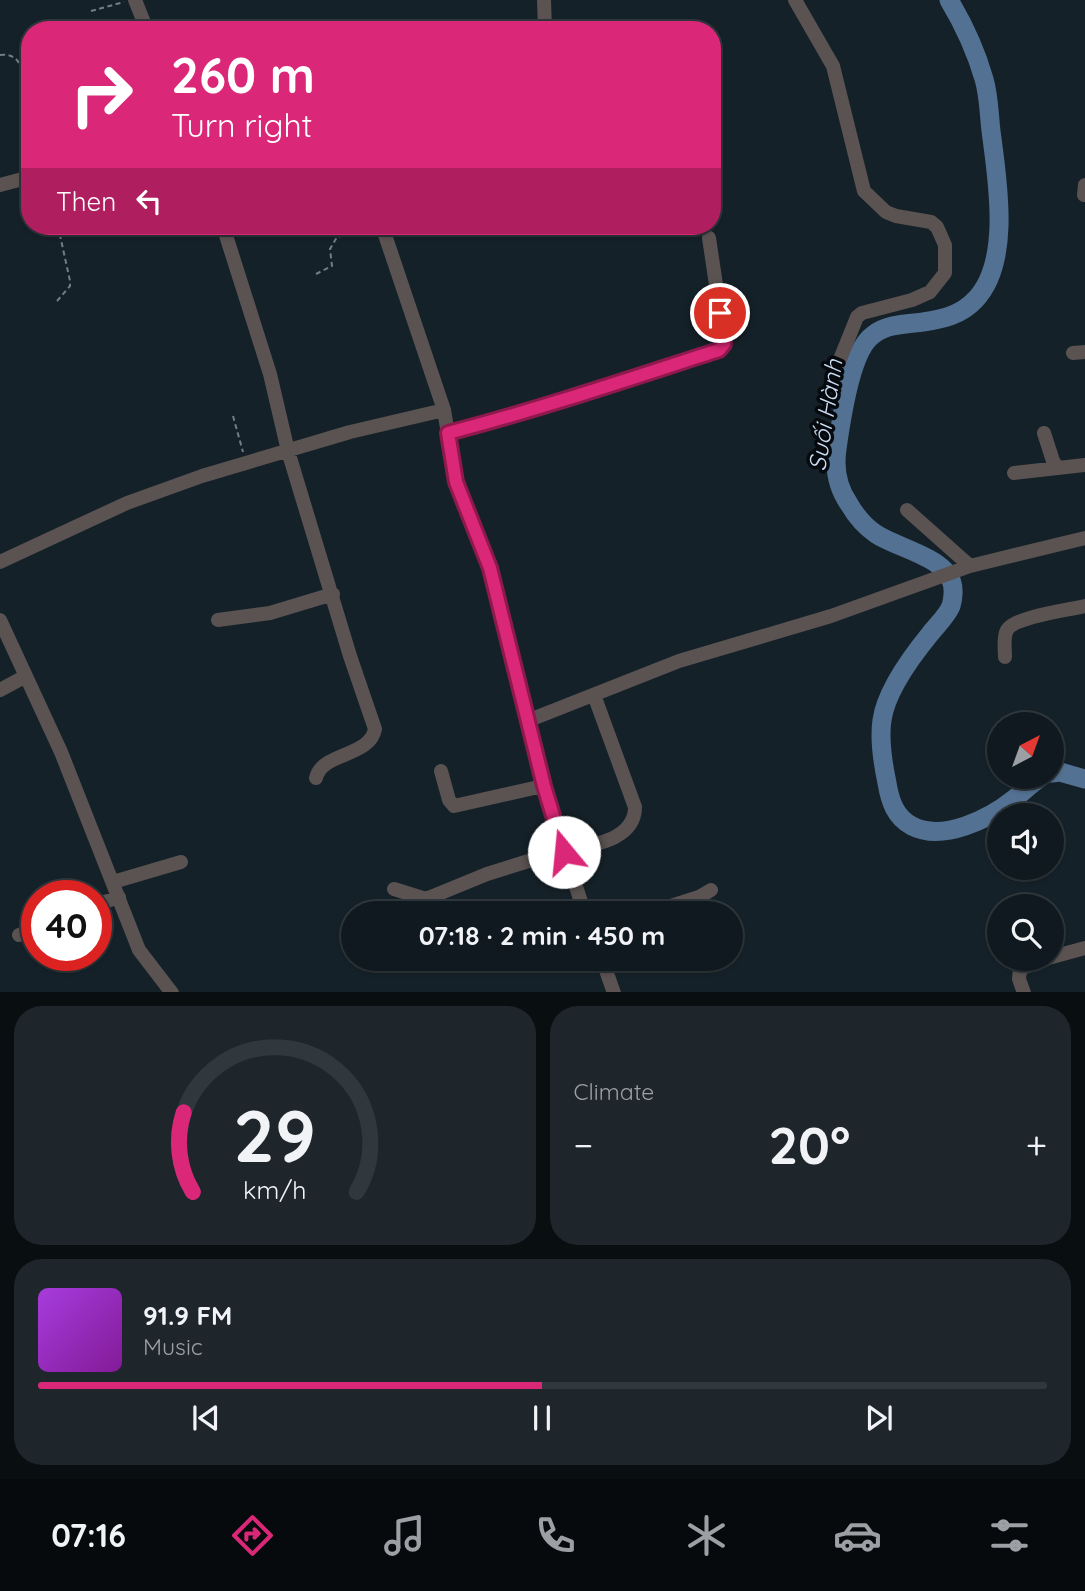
<!DOCTYPE html>
<meta charset="utf-8">
<style>
:root{--surface:#10191f;--page:#1e262c;--text:#f1f3f6;--muted:#9ca0a4;--line:#30383d;--accent:#db2777}
body{margin:0;font-family:Quicksand,sans-serif;background:var(--page);color:var(--text);height:100vh;display:flex;flex-direction:column;font-size:26px;white-space:nowrap}
*{box-sizing:border-box;margin:0}
p{font-size:23px;color:var(--muted)}
.icon{flex:none;width:38px;height:38px;fill:none;stroke:currentColor;stroke-width:2;stroke-linecap:round;stroke-linejoin:round}
.map{position:relative;height:992px;overflow:hidden}
.details{display:flex;flex-direction:column;gap:14px;padding:14px;background:#090e11;flex:1}
.details>*{flex:none}
.top-card{position:absolute;left:21px;top:21px;width:700px;height:214px;border-radius:28px;box-shadow:0 2px 5px #0004,0 0 0 2px var(--line);background:#db2777;color:#fff;overflow:hidden}
.needle{width:46px;rotate:41deg}
.fabs{position:absolute;left:987px;top:712px;display:grid;gap:14px}
.fabs a{display:grid;place-items:center;width:77px;height:77px;border-radius:50%;background:var(--surface);box-shadow:0 2px 5px #0004,0 0 0 2px var(--line);font-size:35px}
.speed{position:absolute;left:21px;top:880px;display:flex;gap:14px;font-size:35px;font-weight:700;text-align:center}
.speed>*{display:grid;place-content:center;width:91px;height:91px;border-radius:50%;background:var(--surface);box-shadow:0 2px 5px #0004,0 0 0 2px var(--line);line-height:1}
.speed .limit{border:10px solid #d22;background:#fff;color:#111}
.pin{position:absolute;display:grid;place-items:center;width:60px;height:60px;color:#fff;margin:-30px;border:4px solid #fff;border-radius:50%;box-shadow:0 2px 7px #0007}
.me{position:absolute;width:77px;margin:-38px;rotate:343deg;stroke-linejoin:round;filter:drop-shadow(0 0 5px #0008)}
.turn{display:flex;align-items:center;gap:24px;height:147px;padding:0 35px;font-size:32px}
.turn .icon{width:91px;height:91px;stroke-width:2.5}
.turn b{display:block;font-size:49px;line-height:60px}
.then{display:flex;align-items:center;height:66px;padding:0 35px;background:#0003;gap:14px;font-size:26px}
.big{font-size:52px;font-weight:800;line-height:1.1}
.details .card{flex:1;display:flex;flex-direction:column;justify-content:center;gap:10px;min-width:0;padding:0 24px;border-radius:28px;background:var(--page)}
.details .dial{align-items:center;gap:0}
.dial svg{height:182px;overflow:visible;fill:none;stroke:var(--line);stroke-width:7;stroke-linecap:round;text-anchor:middle}
.dial text{fill:var(--text);stroke:none}
.song{display:flex;align-items:center;gap:21px}
.cover{width:84px;height:84px;border-radius:10px;background:linear-gradient(135deg,hsl(280 70% 55%),hsl(290 70% 35%))}
.played{height:7px;border-radius:4px;background:linear-gradient(90deg,var(--accent) 50%,var(--line) 50%)}
.keys{display:flex;justify-content:space-around;direction:ltr}
.heat{display:flex;justify-content:space-between;align-items:center;font-size:38px;direction:ltr}
.details .tiles{flex:1;display:grid;gap:14px;grid-template-columns:1fr 1fr}
.card:last-child{grid-column:span 2}
.trip{position:absolute;left:341px;top:901px;width:402px;height:70px;border-radius:35px;background:var(--surface);box-shadow:0 2px 5px #0004,0 0 0 2px var(--line);font-weight:800;line-height:70px;text-align:center}
.tabs{display:flex;height:112px;justify-content:space-around;align-items:center;background:#060a0c;color:var(--muted)}
.tabs .icon{width:49px;height:49px}
.tabs .current{color:var(--accent)}
.tabs b{font-size:32px;color:var(--text)}
.map>svg:first-child{display:block}
.lines{fill:none;stroke-linecap:round;stroke-linejoin:round}
.river{stroke:#537192;stroke-width:19}
.path{stroke:#727d84;stroke-width:2;stroke-dasharray:5 3.5;stroke-linecap:butt}
.minor{stroke:#5a5352;stroke-width:14}
.route-casing{stroke:#8e194d;stroke-width:18}
.route{stroke:#db2777;stroke-width:12}
.labels{text-anchor:middle;dominant-baseline:central;stroke-width:7;stroke-linejoin:round;paint-order:stroke}
.water-label{font-size:24px;font-style:italic;fill:#cbdef4;stroke:#060a0e}
</style>
<div class="map">
<svg width="1085" height="993" viewBox="0 0 1085 993">
<rect width="100%" height="100%" fill="#152129"/>
<g class="lines">
<path class="river" d="M949,0C964,25 976,51 984,79C989,96 989,114 991,131C997,178 1012,262 975,300C961,315 943,319 923,322C907,324 886,324 873,335C850,351 841,421 837,449C834,469 838,488 849,504C856,516 864,526 876,534C897,548 945,557 952,583C954,589 953,600 951,606C947,616 936,626 930,634C912,656 886,692 882,720C879,740 883,764 887,783C890,801 895,817 912,826C943,842 989,819 1014,799C1023,792 1031,784 1041,777
M1052,773L1060,772L1085,779"/>
<path class="path" d="M91,11L124,2
M0,55C18,53 21,65 25,80
M316,274L332,266L330,249L337,237L369,230
M57,301L70,286V281L58,226
M233,416L243,452"/>
<path class="minor" d="M135,0L147,30
M544,0L545,30
M795,0L833,66L864,191L886,212L896,216L931,222L937,227L945,245V273L930,292L912,300L862,313L857,317L832,379
M30,91L28,95L30,107
M0,185L30,177
M1084,195L1085,185
M223,226L270,374L288,451L350,656L375,729C370,757 322,752 316,778
M382,226L444,410L456,482L490,568L527,721
M1073,353L1085,352
M448,433C540,409 629,378 719,350L724,344V338L709,238
M1044,433L1053,461L1058,468
M1014,473L1085,465
M907,510L970,566
M0,562L127,503L202,476L350,432L444,410
M0,620L61,752L139,950L172,993
M218,620L270,613L333,594
M1005,657C1005,649 1003,637 1007,630C1014,617 1069,610 1085,606
M0,690L26,676
M441,771L449,800L454,806L543,786
M564,852C590,845 635,841 635,807L594,695
M113,882L181,862
M394,889L426,899L487,874L564,850
M96,905L119,897
M585,914L543,786L527,721L679,661L831,616L970,566L1085,538
M646,914L699,897L711,890
M19,935L37,928
M1052,957L1085,948
M602,959L614,993
M1024,993L1019,979L1020,969L1047,959"/>
</g>
<g class="lines">
<g class="route-casing">
<path id="route" d="M564,852L544,786L490,568L456,482L448,433C540,409 629,379 719,350L724,344L720,313"/>
</g>
<use href="#route" class="route"/>
</g>
<g class="labels">
<g class="water-label">
<text transform="translate(825 415) rotate(-81)">Suối Hành</text>
</g>
</g>
</svg>
<div class="fabs">
<a><svg class="needle" viewBox="-14 -14 28 28"><path d="M0-13l5 13h-10z" fill="#e53935"/><path d="M0 13l5-13h-10z" fill="#9ca0a4"/></svg></a>
<a><svg class="icon" aria-label="sound" viewBox="0 0 24 24"><path d="M4 9h4l5-4v14l-5-4H4zM17 9q2 3 0 6"/></svg></a>
<a><svg class="icon" aria-label="search" viewBox="0 0 24 24"><circle cx="10" cy="10" r="6"/><path d="M15 15l6 6"/></svg></a>
</div>
<div class="speed"><div class="limit">40</div></div>
<div class="pin" style="left:720px;top:313px;background:#d93025"><svg class="icon" aria-label="arrive" viewBox="0 0 24 24"><path d="M6 21V4h12l-3 4 3 4H6"/></svg></div>
<svg class="me" style="left:564px;top:852px" viewBox="-20 -20 40 40"><circle r="19" fill="#fff"/><path d="M0-13L10 11 0 6-10 11z" fill="#db2777"/></svg>
<div class="trip">07:18 · 2 min · 450 m</div>
<div class="top-card">
<div class="turn"><svg class="icon" aria-label="right" viewBox="0 0 24 24"><path d="M7 20v-9h11M14 6l5 5-5 5"/></svg><div><b>260 m</b>Turn right</div></div>
<div class="then">Then<svg class="icon" aria-label="left" viewBox="0 0 24 24"><path d="M17 20v-9H6M10 6l-5 5 5 5"/></svg></div>
</div>
</div>
<section class="details">
<div class="tiles">
<div class="card dial"><svg viewBox="0 0 100 80">
<path d="M14 69A42 42 0 1 1 86 69"/>
<path d="M14 69A42 42 0 0 1 10 34" stroke="#db2777"/>
<text x="50" y="56" font-size="32" font-weight="700">29</text>
<text x="50" y="72" font-size="11">km/h</text>
</svg></div>
<div class="card"><p>Climate</p>
<div class="heat"><a>−</a><b class="big">20°</b><a>+</a></div>
</div>
<div class="card">
<div class="song"><i class="cover"></i><div><b>91.9 FM</b><p>Music</p></div></div>
<div class="played"></div>
<div class="keys"><svg class="icon" aria-label="previous" viewBox="0 0 24 24"><path d="M18 5L8 12l10 7zM5 5v14"/></svg><svg class="icon" aria-label="pause" viewBox="0 0 24 24"><path d="M8 5v14M16 5v14"/></svg><svg class="icon" aria-label="next" viewBox="0 0 24 24"><path d="M6 5l10 7-10 7zM19 5v14"/></svg></div>
</div>
</div>
</section>
<nav class="tabs">
<b>07:16</b>
<svg class="icon current" aria-label="directions" viewBox="0 0 24 24"><path d="M12 3l9 9-9 9-9-9zM9 14v-3h6M13 9l2 2-2 2"/></svg>
<svg class="icon" aria-label="music" viewBox="0 0 24 24"><path d="M9 18V5l10-2v13"/><circle cx="6" cy="18" r="3"/><circle cx="16" cy="16" r="3"/></svg>
<svg class="icon" aria-label="phone" viewBox="0 0 24 24"><path d="M5 4h4l2 5-3 2q2 4 5 5l2-3 5 2v4C11 20 4 13 5 4z"/></svg>
<svg class="icon" aria-label="climate" viewBox="0 0 24 24"><path d="M12 3v18M4 7l16 10M4 17L20 7"/></svg>
<svg class="icon" aria-label="car" viewBox="0 0 24 24"><path d="M5 17H2v-5l4-1 3-4h7l3 4 3 1v5h-3M9 17h6M6 11h13"/><circle cx="7" cy="17" r="2"/><circle cx="17" cy="17" r="2"/></svg>
<svg class="icon" aria-label="filters" viewBox="0 0 24 24"><path d="M4 7h16M4 17h16"/><circle cx="9" cy="7" r="2"/><circle cx="15" cy="17" r="2"/></svg>
</nav>
